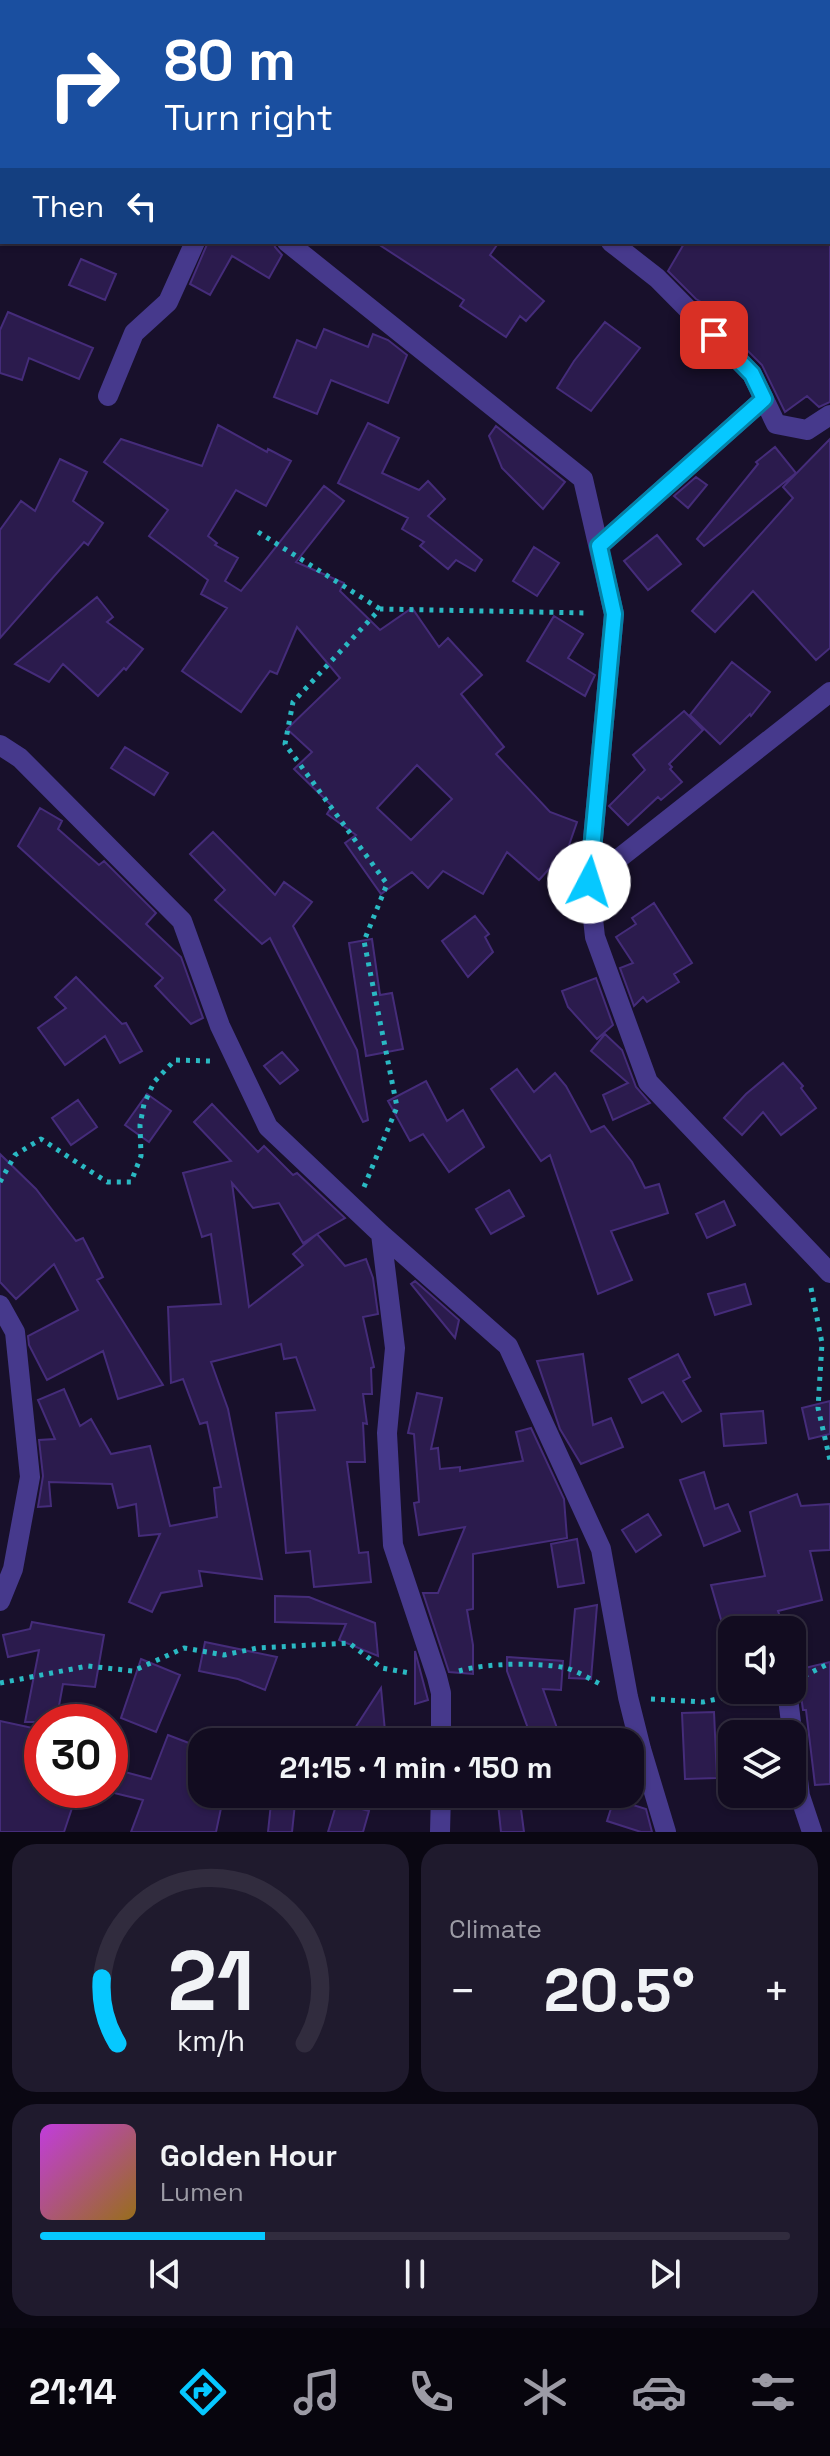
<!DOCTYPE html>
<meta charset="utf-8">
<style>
:root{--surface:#120c20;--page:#1f1a2d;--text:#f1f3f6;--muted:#9c9ba5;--line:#312c3e;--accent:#06c8ff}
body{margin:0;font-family:"Space Grotesk",sans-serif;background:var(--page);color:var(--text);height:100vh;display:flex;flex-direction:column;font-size:30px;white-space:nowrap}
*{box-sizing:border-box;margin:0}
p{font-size:26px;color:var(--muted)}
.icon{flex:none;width:44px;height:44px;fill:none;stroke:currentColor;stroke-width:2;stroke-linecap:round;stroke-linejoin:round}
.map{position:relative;height:1832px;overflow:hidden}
.drawer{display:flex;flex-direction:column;gap:12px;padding:12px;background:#0a0712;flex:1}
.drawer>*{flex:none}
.top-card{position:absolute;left:0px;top:0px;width:830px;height:244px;box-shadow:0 2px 6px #0004,0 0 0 2px var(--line);background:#1a4fa0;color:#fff;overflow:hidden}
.controls{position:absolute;left:718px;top:1616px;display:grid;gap:16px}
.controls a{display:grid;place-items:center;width:88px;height:88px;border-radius:16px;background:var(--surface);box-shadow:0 2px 6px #0004,0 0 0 2px var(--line);font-size:40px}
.speed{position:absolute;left:24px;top:1704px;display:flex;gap:16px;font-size:40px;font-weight:700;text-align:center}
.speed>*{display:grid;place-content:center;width:104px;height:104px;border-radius:50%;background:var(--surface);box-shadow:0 2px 6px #0004,0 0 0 2px var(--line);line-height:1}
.speed .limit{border:12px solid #d22;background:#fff;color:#111}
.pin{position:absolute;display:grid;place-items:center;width:68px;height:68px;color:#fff;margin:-34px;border-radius:16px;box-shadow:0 4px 12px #0006}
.me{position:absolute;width:88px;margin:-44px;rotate:5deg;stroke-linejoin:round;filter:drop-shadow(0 0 6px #0008)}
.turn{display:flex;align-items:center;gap:28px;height:168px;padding:0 32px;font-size:36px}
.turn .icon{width:104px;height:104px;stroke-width:2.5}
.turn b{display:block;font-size:56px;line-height:68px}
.then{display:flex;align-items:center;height:76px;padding:0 32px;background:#0003;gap:16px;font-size:30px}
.big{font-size:60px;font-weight:800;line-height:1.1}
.drawer .tile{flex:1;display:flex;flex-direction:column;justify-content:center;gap:12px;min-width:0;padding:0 28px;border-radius:24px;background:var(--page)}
.drawer .dial{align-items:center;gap:0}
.dial svg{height:208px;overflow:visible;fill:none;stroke:var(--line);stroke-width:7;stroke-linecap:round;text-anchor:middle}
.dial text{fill:var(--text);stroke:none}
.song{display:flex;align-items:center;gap:24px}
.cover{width:96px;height:96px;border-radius:12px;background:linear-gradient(135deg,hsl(290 70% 55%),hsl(40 70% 35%))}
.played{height:8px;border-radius:4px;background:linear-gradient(90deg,var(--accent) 30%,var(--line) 30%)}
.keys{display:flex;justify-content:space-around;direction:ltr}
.heat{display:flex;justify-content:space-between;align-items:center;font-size:44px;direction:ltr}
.drawer .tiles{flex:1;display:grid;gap:12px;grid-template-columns:1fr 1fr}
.tile:last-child{grid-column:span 2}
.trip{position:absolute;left:188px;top:1728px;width:456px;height:80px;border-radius:24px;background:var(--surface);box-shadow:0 2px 6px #0004,0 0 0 2px var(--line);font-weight:800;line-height:80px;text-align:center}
.dock{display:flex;height:128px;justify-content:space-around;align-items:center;background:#07050d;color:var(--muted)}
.dock .icon{width:56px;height:56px}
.dock .current{color:var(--accent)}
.dock b{font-size:36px;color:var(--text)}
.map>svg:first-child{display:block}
.building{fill:#2b1b4d;stroke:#452c7a;stroke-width:2;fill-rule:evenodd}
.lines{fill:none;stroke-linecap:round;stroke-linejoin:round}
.path{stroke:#2ab9c3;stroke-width:5;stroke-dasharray:4 6;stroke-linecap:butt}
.minor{stroke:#46398c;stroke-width:20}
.route-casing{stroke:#0482a6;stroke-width:20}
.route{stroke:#06c8ff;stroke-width:14}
</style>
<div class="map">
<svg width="830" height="1832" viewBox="0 0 830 1832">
<rect width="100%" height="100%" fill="#18102b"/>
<path class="building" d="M208,242H274L275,247L282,255L269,278L232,256L210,295L190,284Z
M375,242H499L490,255L544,301L526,321L520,316L506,337L460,306L464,300Z
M685,242H830V402L819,407L807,396L785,412L762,365L710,313L713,309L696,299L668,271Z
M81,259L116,274L105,300L69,285Z
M8,312L93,348L79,379L29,358L22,380L0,373V330Z
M605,322L640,348L591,411L557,388L574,361Z
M324,329L368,347L373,334L388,340L407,355L388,403L331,380L317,414L274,397L297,340L316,348Z
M368,423L399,438L382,473L419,490L428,481L445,499L428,516L482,560L475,571L456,560L448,569L420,546L424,542L402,529L408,518L338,483Z
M218,425L267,452L268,449L291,461L266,506L236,490L208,536L217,543L215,545L238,558L225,581L241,591L324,486L344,501L296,562L344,583L340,591L380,630L412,608L439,647L448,638L482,675L461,694L504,747L496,754L550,812L577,822L568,848L539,880L507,852L483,894L443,871L428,888L412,872L381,894L345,843L356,835L327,814L332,806L294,769L312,752L287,729L340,678L297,627L277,674L270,671L241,712L182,671L227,608L201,594L208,580L149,536L168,510L104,462L121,439L202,466ZM417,765L452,799L411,840L377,808Z
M496,426L565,482L543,509L502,468L489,436Z
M830,439V648L816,660L753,591L715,632L692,611L793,498L783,487Z
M775,447L796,473L704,546L697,539L758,464L756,462Z
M60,459L87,472L73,501L103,523L88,545L84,542L0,638V530L21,501L35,511Z
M696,477L707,485L688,508L674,496Z
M657,535L681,564L648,590L624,561Z
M534,547L559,563L537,596L513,581Z
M97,597L113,617L107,622L143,649L126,670L124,668L98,696L63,664L49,682L15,664Z
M554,616L583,634L568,658L595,675L585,696L527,661Z
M732,662L770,692L751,716L750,714L720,744L690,715Z
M684,711L703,730L669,764L672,767L670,769L682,782L661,800L658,797L628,825L609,806L645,770L633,755Z
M125,747L168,773L154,795L111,768Z
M40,808L62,821L58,829L99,865L104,861L156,913L146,924L181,957L203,1018L191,1024L155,986L163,978L18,846Z
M213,832L275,895L284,882L312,902L293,926L357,1050L368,1120L363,1122L270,938L262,944L215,900L225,890L190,854Z
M654,903L692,963L674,974L679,982L647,1002L643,997L634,1006L620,968L633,963L616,937L636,924L632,918Z
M475,916L489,934L485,937L493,952L468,977L442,941Z
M372,939L380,995L392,993L403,1049L366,1056L349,943Z
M76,977L122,1024L126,1023L142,1051L120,1063L105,1036L65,1065L38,1028L66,1008L55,997Z
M596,978L613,1025L597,1039L568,1007L562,991Z
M605,1034L622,1050L636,1087L650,1103L613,1120L603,1095L628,1083L591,1051Z
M282,1052L298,1070L280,1084L264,1066Z
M783,1063L803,1086L801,1088L816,1108L781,1135L763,1112L742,1135L724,1118L746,1094Z
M517,1069L534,1092L555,1073L566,1086L591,1132L604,1126L632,1162L645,1188L659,1184L668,1213L611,1231L632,1280L598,1294L550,1155L541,1161L491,1089Z
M426,1081L447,1121L463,1110L484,1147L449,1172L423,1134L410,1141L388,1101Z
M147,1094L171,1111L149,1142L125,1125Z
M78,1100L97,1127L71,1145L52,1118Z
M212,1104L258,1152L264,1146L293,1175L297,1173L345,1218L317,1234L345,1266L366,1259L373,1278L378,1314L363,1317L374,1367L371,1368L372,1394H363L367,1424L363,1423L365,1462H347L359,1553L368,1552L371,1582L314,1587L310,1551L286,1553L276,1413L315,1410L296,1357L284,1359L281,1344L211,1362L228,1409L262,1579L199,1571L202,1586L161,1593L152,1612L129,1602L160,1534L139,1536L136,1504L118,1508L112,1484L49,1482L51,1506L38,1507L43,1476L39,1440L55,1439L38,1400L64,1389L80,1426L91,1419L111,1454L150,1446L170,1526L217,1517L214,1488L221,1487L207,1422L200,1424L183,1379L171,1383L168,1307L221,1304L211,1234L202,1237L183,1173L231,1161L194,1122ZM232,1183L253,1208L279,1203L303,1243L317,1234L293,1254L303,1265L249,1307Z
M0,1154L36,1189L76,1241L83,1238L103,1277L97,1280L163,1385L118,1399L103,1351L47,1380L29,1345L28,1336L78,1310L54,1264L16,1299L0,1282Z
M509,1190L524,1216L491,1234L476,1209Z
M724,1201L735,1225L707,1238L696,1214Z
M415,1281L459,1320L455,1338L411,1284Z
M745,1284L751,1304L715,1315L708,1294Z
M583,1354L593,1425L611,1418L623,1447L581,1464L560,1429L537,1361Z
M678,1354L690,1377L683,1381L701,1411L682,1422L663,1392L642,1403L629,1379Z
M417,1393L442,1398L431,1449L438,1448L440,1469L460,1467V1471L523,1461L516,1432L531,1428L564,1499L567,1538L473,1554V1609L467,1610L473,1645V1674L449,1672L423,1593H438L465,1527L419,1535L414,1503L419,1502L414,1434L408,1433Z
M830,1401V1434L809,1439L802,1408Z
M763,1411L766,1443L724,1446L721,1414Z
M704,1472L715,1509L728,1504L740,1531L704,1546L680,1480Z
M797,1494L801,1506L830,1504V1550L810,1551L822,1600L778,1611L785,1630H724L711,1585L765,1576L750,1512Z
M648,1514L661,1535L636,1552L622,1530Z
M577,1539L584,1583L558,1587L551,1544Z
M275,1596L309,1597L375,1623L378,1656L339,1640L346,1624L275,1622Z
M597,1605L591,1679L569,1678L575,1609Z
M32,1622L104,1635L95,1687L63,1684L56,1722H25L39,1650L8,1657L3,1635L30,1629Z
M205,1642L277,1657L265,1690L238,1679L199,1671Z
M415,1651L428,1700L415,1704Z
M507,1657L563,1661L561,1690L543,1689L562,1742H533L507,1671Z
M141,1659L180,1675L156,1732L121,1718Z
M830,1662V1784L815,1785L806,1710H803L800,1688L792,1678V1671Z
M381,1688L386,1742H346Z
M714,1712L717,1778L685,1779L682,1713Z
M0,1721L42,1730V1790H78L64,1832H0Z
M168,1735L202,1748V1794H224L216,1832H131L143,1800L110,1792V1768L151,1779Z
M272,1794H296L292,1832H268Z
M497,1794H519L524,1832H501Z
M614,1799L646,1809L652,1832H641L607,1821Z
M337,1802L369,1811L363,1832H328Z"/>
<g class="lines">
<path class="path" d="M258,532L380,609
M0,1182L15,1155L41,1139L107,1182H131L141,1156L140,1125L144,1104L154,1082L175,1060L210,1061
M364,1187L397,1107L364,941L387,884L285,744L293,702L380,609L589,613
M811,1288L822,1343L818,1408L830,1460
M459,1671C486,1663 538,1662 566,1668C577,1671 590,1679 600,1684
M804,1676L830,1663
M0,1683L88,1666L133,1671L184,1648L224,1655L257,1648L349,1643L382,1668L410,1673
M651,1699L703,1702L760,1690"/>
<path class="minor" d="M275,0L278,2
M25,2L26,0
M485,2L486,0
M0,38L2,35
M0,86L2,87
M287,242L583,479L614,614L589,882L595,937L648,1082L830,1273
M611,242L657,278L752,374L776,424L807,430L830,415
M108,396L134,333L168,302L195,242
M599,546L764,399
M0,745L20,758L182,921L220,1026L268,1127L381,1234L508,1346L601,1549L628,1697L641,1749L666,1832
M589,882L830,692
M381,1234L395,1348L387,1433L393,1545L437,1677L441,1693V1742
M0,1305L15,1332L30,1477L13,1569L0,1601
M787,1690L800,1796L812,1832
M440,1832L441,1794"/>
</g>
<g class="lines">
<g class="route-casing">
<path id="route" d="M589,882L614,614L599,546L764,399L752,374L714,335"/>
</g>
<use href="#route" class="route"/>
</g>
</svg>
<div class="controls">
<a><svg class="icon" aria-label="sound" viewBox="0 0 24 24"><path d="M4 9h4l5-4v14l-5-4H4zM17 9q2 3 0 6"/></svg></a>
<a><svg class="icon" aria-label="layers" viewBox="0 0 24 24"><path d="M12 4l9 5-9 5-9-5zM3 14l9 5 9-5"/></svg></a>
</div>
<div class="speed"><div class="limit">30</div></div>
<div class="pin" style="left:714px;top:335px;background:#d93025"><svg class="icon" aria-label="arrive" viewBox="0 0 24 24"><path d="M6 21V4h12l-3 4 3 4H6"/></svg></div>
<svg class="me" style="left:589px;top:882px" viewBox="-20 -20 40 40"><circle r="19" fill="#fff"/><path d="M0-13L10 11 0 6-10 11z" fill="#06c8ff"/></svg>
<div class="trip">21:15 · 1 min · 150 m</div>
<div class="top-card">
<div class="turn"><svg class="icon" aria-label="right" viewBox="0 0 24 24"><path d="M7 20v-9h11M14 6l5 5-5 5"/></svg><div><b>80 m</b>Turn right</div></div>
<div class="then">Then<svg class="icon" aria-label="left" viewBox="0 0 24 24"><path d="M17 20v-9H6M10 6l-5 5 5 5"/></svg></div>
</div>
</div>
<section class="drawer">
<div class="tiles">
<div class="tile dial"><svg viewBox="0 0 100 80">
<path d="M14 69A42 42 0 1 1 86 69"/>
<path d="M14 69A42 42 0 0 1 8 44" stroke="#06c8ff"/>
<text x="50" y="56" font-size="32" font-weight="700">21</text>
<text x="50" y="72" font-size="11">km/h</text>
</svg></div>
<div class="tile"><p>Climate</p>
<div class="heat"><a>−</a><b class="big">20.5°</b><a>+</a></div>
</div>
<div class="tile">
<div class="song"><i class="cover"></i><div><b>Golden Hour</b><p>Lumen</p></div></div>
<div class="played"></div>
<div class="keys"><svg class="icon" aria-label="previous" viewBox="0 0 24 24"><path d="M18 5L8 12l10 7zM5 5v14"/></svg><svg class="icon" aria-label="pause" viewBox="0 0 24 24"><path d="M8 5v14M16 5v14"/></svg><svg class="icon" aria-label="next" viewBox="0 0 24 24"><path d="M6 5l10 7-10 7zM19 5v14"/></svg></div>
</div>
</div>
</section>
<nav class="dock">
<b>21:14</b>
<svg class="icon current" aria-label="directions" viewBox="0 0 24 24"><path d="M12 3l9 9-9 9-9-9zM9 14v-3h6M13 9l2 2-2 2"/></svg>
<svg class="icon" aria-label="music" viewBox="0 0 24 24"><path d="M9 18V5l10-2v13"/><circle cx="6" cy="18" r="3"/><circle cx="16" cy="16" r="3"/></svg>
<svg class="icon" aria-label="phone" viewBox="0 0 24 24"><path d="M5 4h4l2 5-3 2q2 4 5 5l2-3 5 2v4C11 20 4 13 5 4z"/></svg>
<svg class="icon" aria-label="climate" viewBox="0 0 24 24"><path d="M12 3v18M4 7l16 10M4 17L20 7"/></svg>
<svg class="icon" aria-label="car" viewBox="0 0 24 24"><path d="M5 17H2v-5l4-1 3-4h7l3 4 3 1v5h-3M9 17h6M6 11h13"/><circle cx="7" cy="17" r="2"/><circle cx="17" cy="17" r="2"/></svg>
<svg class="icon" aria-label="filters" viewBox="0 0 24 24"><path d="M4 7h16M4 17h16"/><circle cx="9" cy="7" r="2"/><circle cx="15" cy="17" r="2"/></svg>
</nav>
